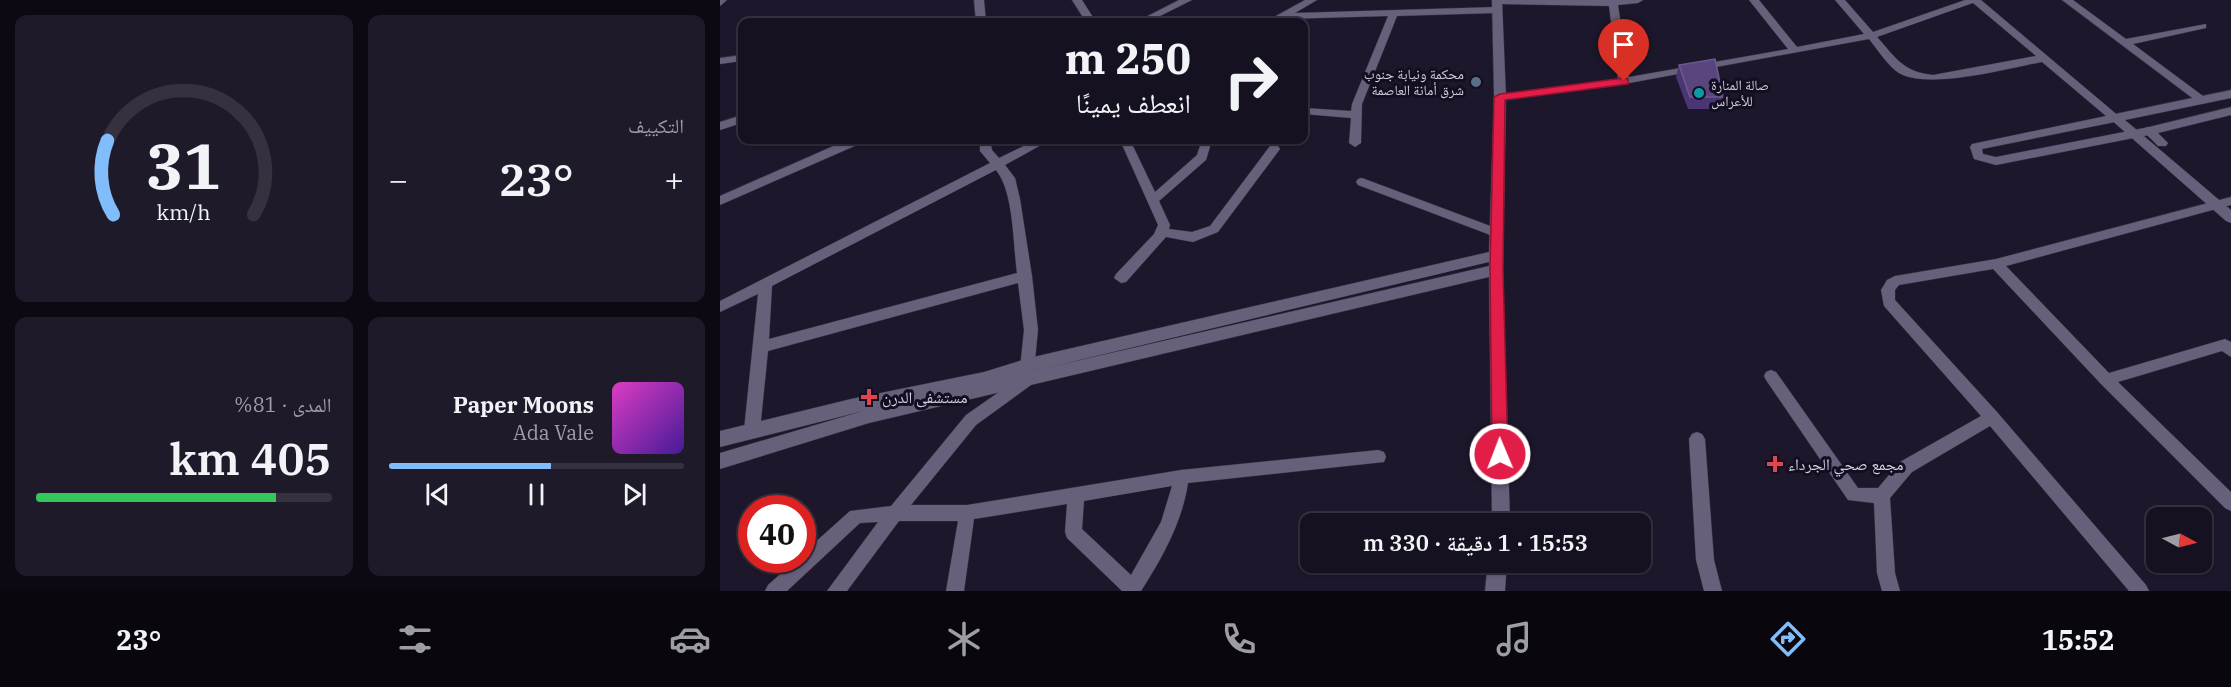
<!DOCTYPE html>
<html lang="ar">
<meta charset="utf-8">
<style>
:root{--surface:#161121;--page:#1f1a2a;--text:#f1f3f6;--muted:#9e9da5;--line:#35313f;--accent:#81bdfa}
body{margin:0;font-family:"IBM Plex Serif","Noto Naskh Arabic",serif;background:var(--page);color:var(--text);direction:rtl;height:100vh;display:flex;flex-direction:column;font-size:22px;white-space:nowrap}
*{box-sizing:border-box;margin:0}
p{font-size:20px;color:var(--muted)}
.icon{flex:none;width:33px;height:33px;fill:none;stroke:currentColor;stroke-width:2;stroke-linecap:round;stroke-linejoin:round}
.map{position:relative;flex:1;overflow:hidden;direction:ltr}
.side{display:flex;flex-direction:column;gap:15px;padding:15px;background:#0c0912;width:720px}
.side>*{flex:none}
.top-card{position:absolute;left:18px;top:18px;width:570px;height:126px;border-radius:12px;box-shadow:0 2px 4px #0004,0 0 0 2px var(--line);direction:rtl;background:#161121;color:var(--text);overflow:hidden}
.needle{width:39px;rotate:97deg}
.buttons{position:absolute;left:1426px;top:507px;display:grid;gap:12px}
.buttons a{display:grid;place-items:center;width:66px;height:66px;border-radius:12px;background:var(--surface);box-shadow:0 2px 4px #0004,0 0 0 2px var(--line);font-size:30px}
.speed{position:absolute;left:18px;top:495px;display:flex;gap:12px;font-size:30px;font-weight:700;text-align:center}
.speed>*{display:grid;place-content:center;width:78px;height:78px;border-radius:50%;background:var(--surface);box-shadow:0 2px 4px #0004,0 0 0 2px var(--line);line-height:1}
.speed .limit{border:9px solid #d22;background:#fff;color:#111}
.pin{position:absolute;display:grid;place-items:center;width:51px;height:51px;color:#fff;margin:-62px -26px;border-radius:50% 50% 50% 0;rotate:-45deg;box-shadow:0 0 6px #0007}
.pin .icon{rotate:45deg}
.me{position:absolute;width:66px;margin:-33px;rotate:359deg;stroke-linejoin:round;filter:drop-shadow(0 0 4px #0008)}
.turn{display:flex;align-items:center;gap:21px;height:126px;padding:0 18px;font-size:27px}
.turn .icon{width:78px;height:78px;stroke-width:2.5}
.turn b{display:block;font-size:42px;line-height:51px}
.big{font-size:45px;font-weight:600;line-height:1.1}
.side .widget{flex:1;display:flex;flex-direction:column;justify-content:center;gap:9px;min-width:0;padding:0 21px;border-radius:12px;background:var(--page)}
.side .dial{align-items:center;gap:0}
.dial svg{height:156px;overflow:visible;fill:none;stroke:var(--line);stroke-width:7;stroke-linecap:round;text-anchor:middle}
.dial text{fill:var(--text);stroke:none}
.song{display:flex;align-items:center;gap:18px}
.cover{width:72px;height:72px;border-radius:9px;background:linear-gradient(135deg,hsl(310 70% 55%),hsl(260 70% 35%))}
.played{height:6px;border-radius:3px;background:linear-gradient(90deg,var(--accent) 55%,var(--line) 55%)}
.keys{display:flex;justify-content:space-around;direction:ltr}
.heat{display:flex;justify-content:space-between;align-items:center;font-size:33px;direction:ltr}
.charge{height:9px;border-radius:4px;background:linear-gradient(90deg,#34c759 81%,var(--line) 0)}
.side .tiles{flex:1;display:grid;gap:15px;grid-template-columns:repeat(2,1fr)}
.trip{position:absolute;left:580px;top:513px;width:351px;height:60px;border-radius:12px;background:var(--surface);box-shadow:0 2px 4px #0004,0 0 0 2px var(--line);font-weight:600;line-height:60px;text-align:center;direction:rtl}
.dock{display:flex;height:96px;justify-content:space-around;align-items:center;background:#09070d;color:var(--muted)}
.dock .icon{width:42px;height:42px}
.dock .current{color:var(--accent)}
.dock b{font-size:27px;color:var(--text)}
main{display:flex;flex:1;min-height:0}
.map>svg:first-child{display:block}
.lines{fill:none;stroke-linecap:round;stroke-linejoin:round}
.street-casing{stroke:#34303f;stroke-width:1}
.secondary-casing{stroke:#34303f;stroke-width:1}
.street{fill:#67607a;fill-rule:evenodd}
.secondary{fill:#67607a;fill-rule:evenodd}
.wall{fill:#4b3574}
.building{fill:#5a457f;stroke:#6c5b8e;stroke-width:1.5}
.route{fill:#e11d48;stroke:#92132f;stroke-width:1.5}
.service-dot{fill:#5c6f8a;stroke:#140e22;stroke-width:2}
.culture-dot{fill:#0f9aa8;stroke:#140e22;stroke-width:2}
.health-dot{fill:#e0444e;stroke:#140e22;stroke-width:2}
.labels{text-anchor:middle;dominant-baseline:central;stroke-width:6;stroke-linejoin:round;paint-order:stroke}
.far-poi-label{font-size:14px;fill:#d2cfdd;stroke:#140e22;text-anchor:end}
.poi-label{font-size:16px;fill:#d2cfdd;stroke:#140e22;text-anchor:start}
</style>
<main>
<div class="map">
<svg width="1511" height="591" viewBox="0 0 1511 591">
<rect width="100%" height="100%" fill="#1d172c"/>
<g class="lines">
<g class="street-casing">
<path id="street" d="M0,0H7L0,6Z
M254,0H264L266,22H256Z
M352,0H362L376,22H366Z
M459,0H472L428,22H416Z
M585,0H597L575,13L776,7L781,10L776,13L677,16L642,104L641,143L635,147L629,143L631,118L584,114V108L631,111L632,104L668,16L563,19L556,22H545Z
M773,0H923L918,3L898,5L909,77L1068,49L1029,0H1039L1077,47L1144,34L1115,0H1125L1153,32L1245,0H1261L1401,118L1395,122L1262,149L1263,154L1276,157L1429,127L1435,131L1429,135L1276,165L1254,159L1250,147L1252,144L1386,116L1322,62C1288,68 1203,92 1176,71C1166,63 1157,49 1149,39L904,84L780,100L775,97L776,95L898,79L889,6L777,4L774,3ZM1253,3L1316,56L1213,75C1183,72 1176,58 1157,37Z
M1342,0H1353L1406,39L1486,24V28L1413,44L1487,99V103H1479Z
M22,55V61L0,64V58Z
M22,115V123L0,130V122Z
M127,140H137L139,142L137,145L0,205V196Z
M260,140H270L272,150L279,158L316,140H330L285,165L295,178L300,199L312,276L318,330L313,381L311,385L256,425L191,505H247L461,470L658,450L664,452L666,457L664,462L468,483C462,523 442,558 421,591H402L347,538L345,532L347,504L254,519L244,591H226L238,521H179L127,591H107L158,522L140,523L67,591H45L48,585L76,560H82V554L130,511L171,506L246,415L299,378L304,330L298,283L48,351L40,430L37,435L32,437L27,435L24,430L38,294L0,312V301L270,163L260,151ZM276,170C294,192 293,244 297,273L49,339L52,286ZM452,486L441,522L411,575L362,529L364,501Z
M400,140H410L435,192L477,155L482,140H492L486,160L439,201L450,225L449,229L472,232L490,226L550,146H558L560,149L498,232L473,242L446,237L406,282L401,283L394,278L396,274L434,234L438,225Z
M642,178L781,230L783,233L781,236H773L638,185L636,182L638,179Z
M1511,197V205L1286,266L1389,373L1505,339L1511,342V357L1502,351L1398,382L1511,492V511L1505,508L1381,384L1273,269L1179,285L1175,290V300L1277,412L1426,585L1429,591H1409L1270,426L1192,472L1170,498L1175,573L1180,591H1162L1157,573L1154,503L1128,500L1046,380L1044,376L1046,372L1051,370L1056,372L1138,488H1158L1180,462L1261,416L1164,306L1161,290L1167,280L1175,276L1276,259Z
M977,432L982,434L985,439L994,560L1002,591H984L976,560L969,439L972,434Z"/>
</g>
<g class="secondary-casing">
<path id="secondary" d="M772,0H782L786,97L783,270L790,524H772L769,277L149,423L0,469V453L143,411L0,447V431L131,399L264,372L309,358L769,252L774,97ZM769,262V266L304,373L309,372Z
M1511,90V98L1405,120L1511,210V223L1506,221L1389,118L1395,114Z
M1511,107V115L1438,133L1448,143L1446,146H1438L1423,131L1425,128Z
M768,562H787L785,591H765Z"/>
</g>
<use href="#street" class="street"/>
<use href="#secondary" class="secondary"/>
</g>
<path class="wall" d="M959,65L1003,97L1000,109H968L956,77Z"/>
<path class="building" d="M995,59L1003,97H970L959,65Z"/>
<path class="route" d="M904,78L908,79V84L785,100L783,270L788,454L785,459L780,462L774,459L772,454L770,270L774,97L780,94Z"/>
<circle class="service-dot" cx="756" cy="82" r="6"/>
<circle class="culture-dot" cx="979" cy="93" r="6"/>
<g class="health-dot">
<path d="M146 388h6v6h6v6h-6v6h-6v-6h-6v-6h6z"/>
<path d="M1052 455h6v6h6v6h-6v6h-6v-6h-6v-6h6z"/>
</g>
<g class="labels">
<g class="far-poi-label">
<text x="744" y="74">محكمة ونيابة جنوب<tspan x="744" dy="16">شرق أمانة العاصمة</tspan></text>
<text x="991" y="85" text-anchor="start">صالة المنارة<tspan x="991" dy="16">للأعراس</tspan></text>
</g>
<g class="poi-label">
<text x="162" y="397">مستشفى الدرن</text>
<text x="1068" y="464">مجمع صحي الجرداء</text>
</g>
</g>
</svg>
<div class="buttons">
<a><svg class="needle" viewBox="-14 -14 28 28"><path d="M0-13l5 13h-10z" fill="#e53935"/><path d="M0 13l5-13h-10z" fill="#9e9da5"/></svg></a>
</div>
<div class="speed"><div class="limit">40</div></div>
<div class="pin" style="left:904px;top:81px;background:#d93025"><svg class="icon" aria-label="arrive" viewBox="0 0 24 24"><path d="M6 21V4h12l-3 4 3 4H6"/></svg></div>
<svg class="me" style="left:780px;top:454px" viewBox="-20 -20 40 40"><circle r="17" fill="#e11d48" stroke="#fff" stroke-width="3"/><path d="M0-11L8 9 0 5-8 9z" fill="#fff"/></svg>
<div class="trip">15:53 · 1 دقيقة · 330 m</div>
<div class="top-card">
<div class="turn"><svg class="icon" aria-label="right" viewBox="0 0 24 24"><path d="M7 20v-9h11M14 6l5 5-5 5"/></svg><div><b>250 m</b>انعطف يمينًا</div></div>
</div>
</div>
<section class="side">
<div class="tiles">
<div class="widget"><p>التكييف</p>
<div class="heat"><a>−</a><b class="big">23°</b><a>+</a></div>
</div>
<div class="widget dial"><svg viewBox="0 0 100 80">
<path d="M14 69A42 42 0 1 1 86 69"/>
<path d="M14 69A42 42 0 0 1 11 31" stroke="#81bdfa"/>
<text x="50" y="56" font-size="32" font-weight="700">31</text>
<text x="50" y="72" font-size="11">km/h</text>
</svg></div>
<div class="widget">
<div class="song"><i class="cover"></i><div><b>Paper Moons</b><p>Ada Vale</p></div></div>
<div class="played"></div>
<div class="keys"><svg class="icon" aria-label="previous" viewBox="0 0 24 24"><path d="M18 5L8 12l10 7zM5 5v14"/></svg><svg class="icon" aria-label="pause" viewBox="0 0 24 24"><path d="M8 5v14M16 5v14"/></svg><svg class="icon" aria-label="next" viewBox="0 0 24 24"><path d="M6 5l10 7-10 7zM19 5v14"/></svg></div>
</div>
<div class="widget"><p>المدى · 81%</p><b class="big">405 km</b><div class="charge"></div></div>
</div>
</section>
</main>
<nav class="dock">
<b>15:52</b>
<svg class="icon current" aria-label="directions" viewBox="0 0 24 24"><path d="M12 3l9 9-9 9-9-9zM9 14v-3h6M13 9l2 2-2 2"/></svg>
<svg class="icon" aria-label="music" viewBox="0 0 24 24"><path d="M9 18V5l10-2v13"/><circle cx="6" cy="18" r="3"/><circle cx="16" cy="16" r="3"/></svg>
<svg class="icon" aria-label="phone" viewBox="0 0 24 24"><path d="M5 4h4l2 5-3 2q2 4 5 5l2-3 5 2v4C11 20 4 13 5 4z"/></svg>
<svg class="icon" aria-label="climate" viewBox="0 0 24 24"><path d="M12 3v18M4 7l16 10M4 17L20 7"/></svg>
<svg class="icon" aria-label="car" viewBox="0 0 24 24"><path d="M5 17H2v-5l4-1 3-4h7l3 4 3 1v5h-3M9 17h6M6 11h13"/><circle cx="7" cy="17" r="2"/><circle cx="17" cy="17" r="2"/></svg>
<svg class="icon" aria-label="filters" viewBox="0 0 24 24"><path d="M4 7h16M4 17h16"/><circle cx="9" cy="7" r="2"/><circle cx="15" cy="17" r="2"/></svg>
<b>23°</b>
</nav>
